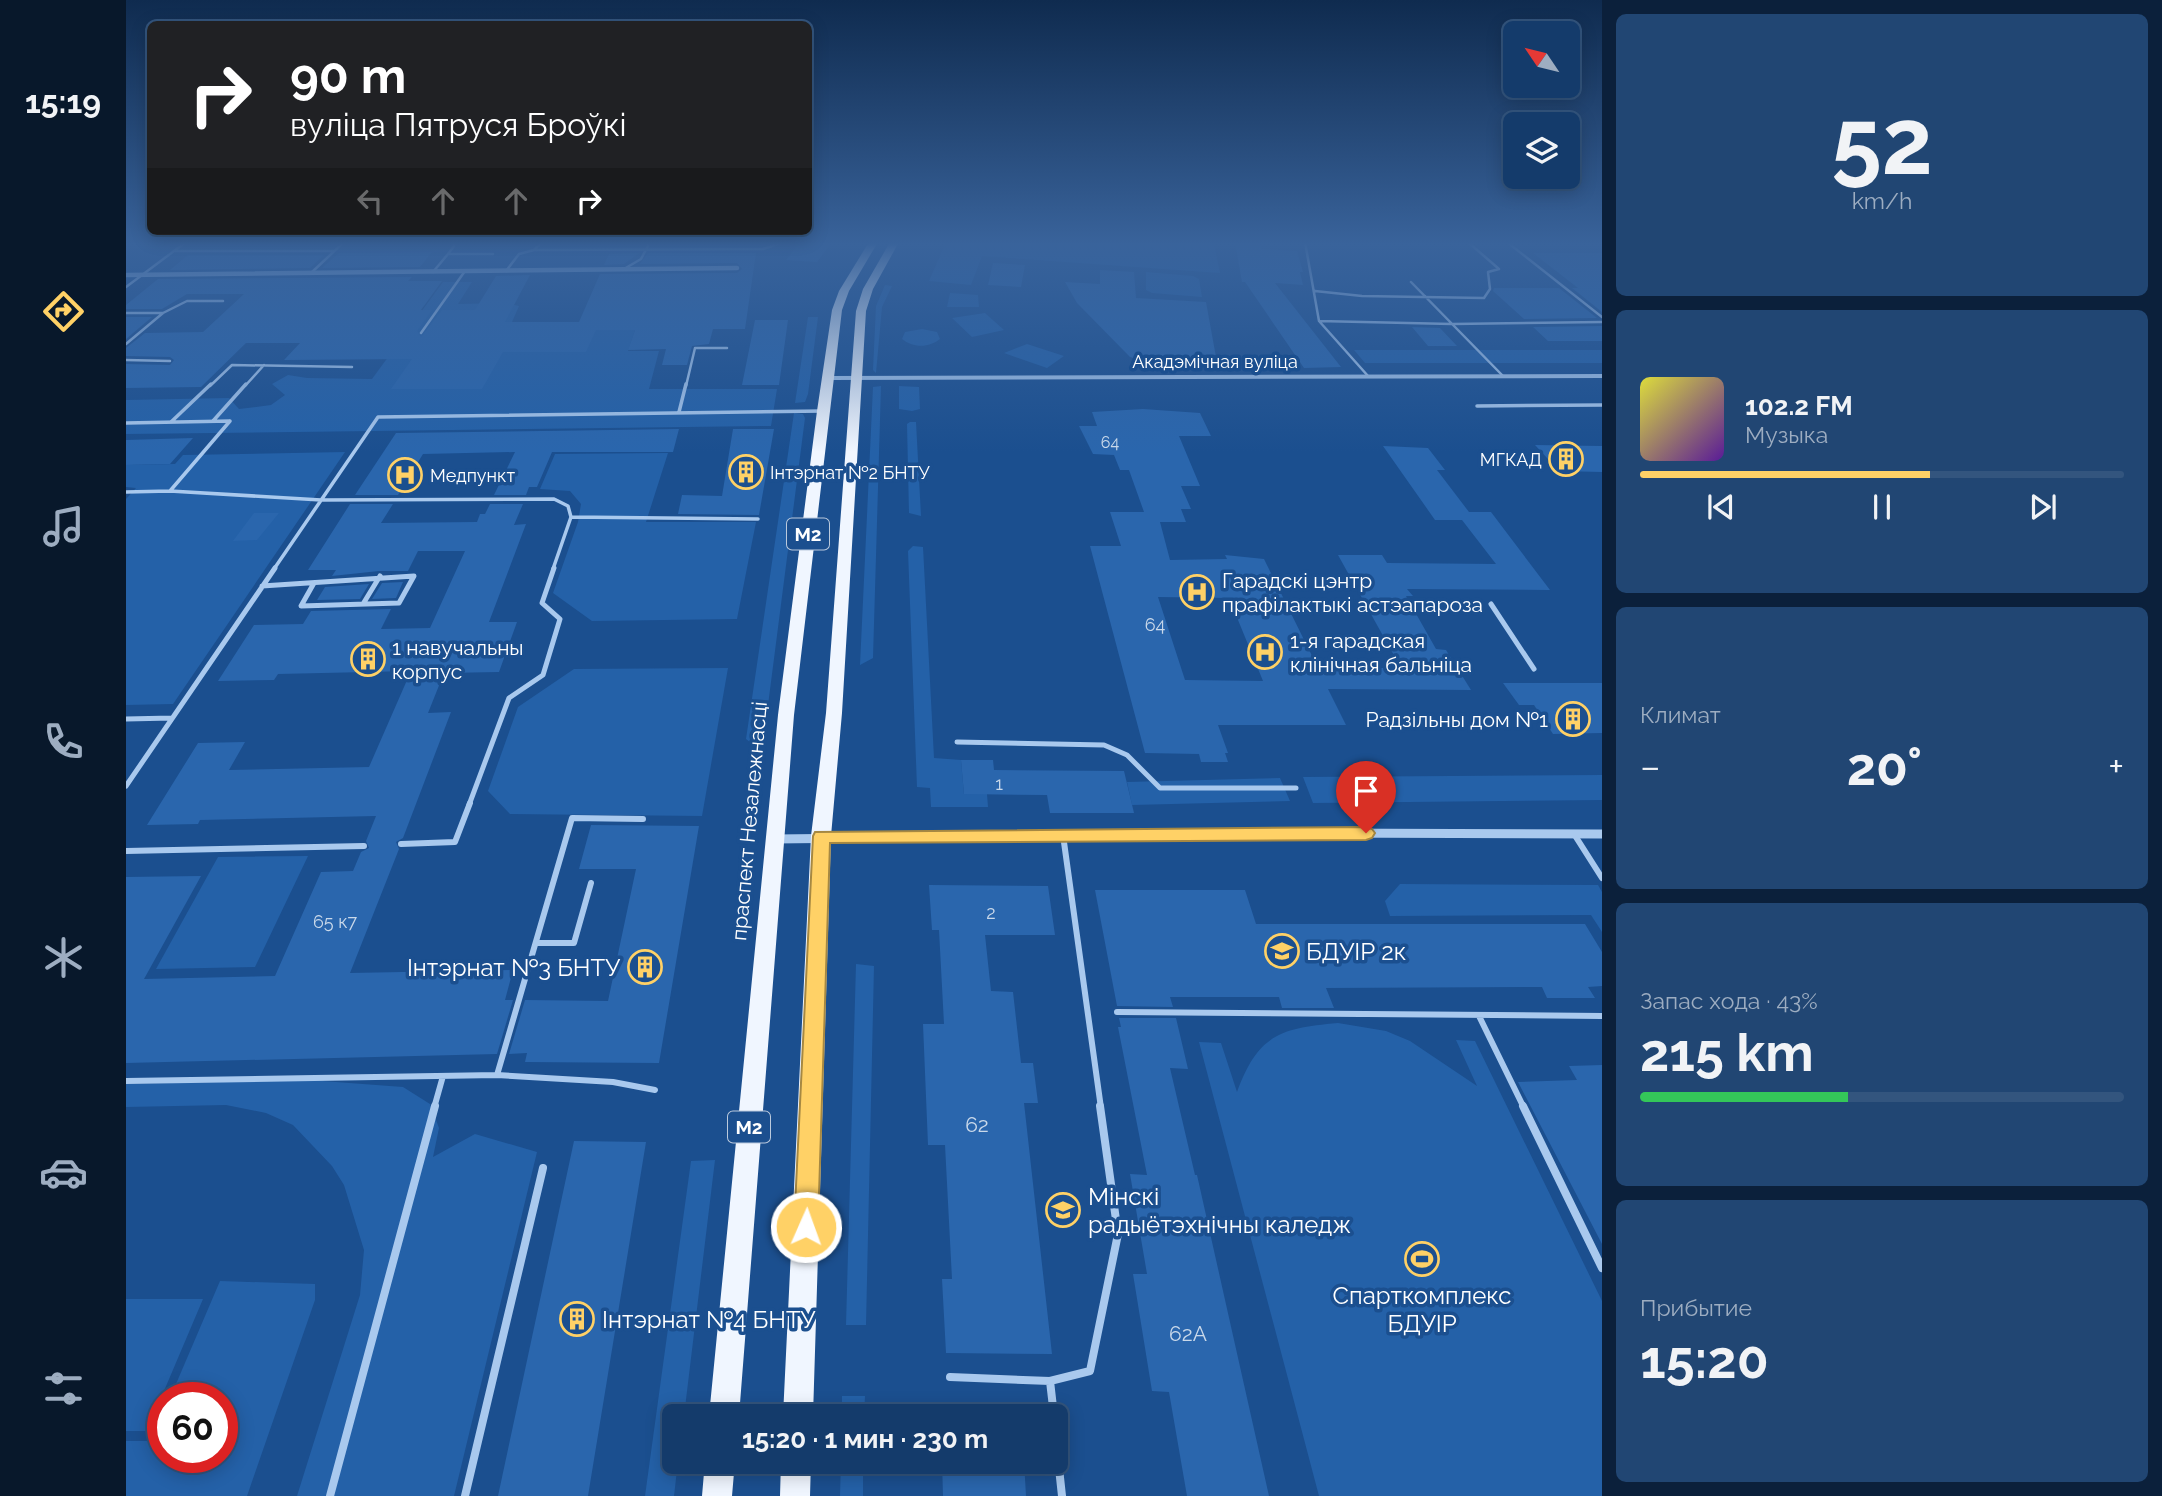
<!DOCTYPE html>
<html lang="ru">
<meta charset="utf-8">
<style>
:root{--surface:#143b6b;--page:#214673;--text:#f1f3f6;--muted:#9dadc1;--line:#33557e;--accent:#ffd166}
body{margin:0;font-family:Raleway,sans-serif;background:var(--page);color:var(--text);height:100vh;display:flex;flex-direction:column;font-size:26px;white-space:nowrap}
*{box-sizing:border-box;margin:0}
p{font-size:23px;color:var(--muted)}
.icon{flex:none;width:38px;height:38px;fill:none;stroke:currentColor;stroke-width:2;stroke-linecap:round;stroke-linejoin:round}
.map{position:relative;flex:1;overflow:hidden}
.side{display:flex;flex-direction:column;gap:14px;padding:14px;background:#0b203b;width:560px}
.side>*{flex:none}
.banner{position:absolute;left:21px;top:21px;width:665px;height:214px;border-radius:10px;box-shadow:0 4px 18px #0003,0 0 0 2px var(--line);background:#202124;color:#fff;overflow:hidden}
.needle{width:46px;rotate:305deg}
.controls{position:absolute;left:1377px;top:21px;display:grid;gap:14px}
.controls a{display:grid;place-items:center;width:77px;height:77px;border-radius:10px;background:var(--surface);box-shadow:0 4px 18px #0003,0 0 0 2px var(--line);font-size:35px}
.speed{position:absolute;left:21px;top:1382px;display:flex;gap:14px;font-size:35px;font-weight:700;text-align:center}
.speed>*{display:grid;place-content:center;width:91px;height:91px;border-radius:50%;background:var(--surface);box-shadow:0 4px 18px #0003,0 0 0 2px var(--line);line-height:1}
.speed .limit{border:10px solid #d22;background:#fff;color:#111}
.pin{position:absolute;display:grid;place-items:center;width:60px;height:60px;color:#fff;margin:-72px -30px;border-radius:50% 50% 50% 0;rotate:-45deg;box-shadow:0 0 7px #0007}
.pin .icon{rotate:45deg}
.me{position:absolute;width:77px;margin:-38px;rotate:2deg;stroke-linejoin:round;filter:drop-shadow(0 0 5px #0008)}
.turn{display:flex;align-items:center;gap:24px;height:147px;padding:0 28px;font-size:32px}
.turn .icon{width:91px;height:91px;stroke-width:2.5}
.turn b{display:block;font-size:49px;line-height:60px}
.lanes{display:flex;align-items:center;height:66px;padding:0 28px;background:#0003;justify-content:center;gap:35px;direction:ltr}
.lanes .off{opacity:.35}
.big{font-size:52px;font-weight:700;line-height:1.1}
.side .tile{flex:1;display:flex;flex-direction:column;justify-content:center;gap:10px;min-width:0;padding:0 24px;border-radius:10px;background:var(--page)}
.side .dial{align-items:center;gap:0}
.dial b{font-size:91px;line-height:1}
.song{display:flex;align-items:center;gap:21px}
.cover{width:84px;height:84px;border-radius:10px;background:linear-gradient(135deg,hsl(60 70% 55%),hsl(270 70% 35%))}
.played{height:7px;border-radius:4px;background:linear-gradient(90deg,var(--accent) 60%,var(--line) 60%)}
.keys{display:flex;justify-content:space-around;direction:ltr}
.heat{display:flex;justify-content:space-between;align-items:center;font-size:38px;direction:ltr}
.charge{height:10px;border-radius:5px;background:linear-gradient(90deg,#34c759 43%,var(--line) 0)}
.trip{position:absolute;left:536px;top:1404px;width:406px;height:70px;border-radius:10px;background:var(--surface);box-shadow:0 4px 18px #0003,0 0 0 2px var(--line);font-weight:700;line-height:70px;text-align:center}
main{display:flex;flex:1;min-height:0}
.menu{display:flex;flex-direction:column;width:126px;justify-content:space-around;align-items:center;background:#08182b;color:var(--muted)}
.menu .icon{width:49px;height:49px}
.menu .active{color:var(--accent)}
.menu b{font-size:32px;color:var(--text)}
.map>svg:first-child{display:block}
.green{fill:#2461a8}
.building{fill:#2a66ad;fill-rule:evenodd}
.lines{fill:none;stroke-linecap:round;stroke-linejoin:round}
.service-far4{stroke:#a9c9ee;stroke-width:2.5}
.service-far3{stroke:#a9c9ee;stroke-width:3.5}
.service-far2{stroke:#a9c9ee;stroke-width:5}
.service-far1{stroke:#a9c9ee;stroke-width:6}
.service{stroke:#a9c9ee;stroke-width:8}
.minor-far1{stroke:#a9c9ee;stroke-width:4.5}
.minor{stroke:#a9c9ee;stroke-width:9}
.tertiary{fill:#a9c9ee;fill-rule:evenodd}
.primary{fill:#f0f6ff;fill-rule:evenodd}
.route{fill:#ffd166;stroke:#a68842;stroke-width:2}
.labels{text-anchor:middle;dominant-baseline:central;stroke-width:7;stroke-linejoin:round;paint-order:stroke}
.far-number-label{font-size:16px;fill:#cad9ea}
.far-street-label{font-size:18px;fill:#fff;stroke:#1b4f8f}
.far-poi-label{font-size:18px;fill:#fff;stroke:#1b4f8f;text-anchor:start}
.number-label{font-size:18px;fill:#cad9ea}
.shield{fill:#1b4f8f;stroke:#bbcadd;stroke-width:2}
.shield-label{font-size:19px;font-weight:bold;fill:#fff}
.poi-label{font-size:21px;fill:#fff;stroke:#1b4f8f;text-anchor:start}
.street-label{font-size:21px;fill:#fff;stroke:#1b4f8f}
.near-number-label{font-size:21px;fill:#cad9ea}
.near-poi-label{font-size:24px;fill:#fff;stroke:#1b4f8f;text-anchor:start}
</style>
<main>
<nav class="menu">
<b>15:19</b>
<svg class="icon active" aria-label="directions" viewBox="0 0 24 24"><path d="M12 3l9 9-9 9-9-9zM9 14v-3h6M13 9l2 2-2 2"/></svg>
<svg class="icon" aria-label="music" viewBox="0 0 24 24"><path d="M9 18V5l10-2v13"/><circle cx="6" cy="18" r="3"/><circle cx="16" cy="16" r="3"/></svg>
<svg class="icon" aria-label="phone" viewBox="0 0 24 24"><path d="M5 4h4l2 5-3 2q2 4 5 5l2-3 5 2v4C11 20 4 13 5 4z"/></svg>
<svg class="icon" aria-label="climate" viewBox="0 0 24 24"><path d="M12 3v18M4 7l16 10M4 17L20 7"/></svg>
<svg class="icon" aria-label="car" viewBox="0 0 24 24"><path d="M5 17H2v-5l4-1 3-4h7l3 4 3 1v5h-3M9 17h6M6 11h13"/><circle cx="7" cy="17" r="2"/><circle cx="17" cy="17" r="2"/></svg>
<svg class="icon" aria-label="filters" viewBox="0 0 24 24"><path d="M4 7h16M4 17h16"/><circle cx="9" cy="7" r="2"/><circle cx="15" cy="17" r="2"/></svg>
</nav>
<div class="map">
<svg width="1476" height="1496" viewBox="0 0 1476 1496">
<rect width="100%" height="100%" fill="#1b4f8f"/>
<path class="green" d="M820,242L1088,244L1094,273L856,256L845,285L803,281Z
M1020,272L1067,276L1073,279L1076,297L1026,293L1020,290Z
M317,282H346L332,304L380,303L393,306L386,322L509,330L502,351H533L523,389H651L645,426L0,434V400L103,398L113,409L145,405L159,395L146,384L162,375L181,378L246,379Z
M759,285L766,286L756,307L750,373L747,370L750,306Z
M824,293L852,295L853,307H821Z
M859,313L878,330L846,337L826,318Z
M682,317H692L682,394L679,402L669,403Z
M796,329L811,332L814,339C803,348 787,348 776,339L779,332Z
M901,344L938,356L921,368L878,353Z
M1228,350H1476V363H1239Z
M755,386L747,658L734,665L747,387Z
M773,386L793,387L794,409L786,411L773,409Z
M668,413L677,414L679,418L637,744L628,745L620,739Z
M784,422H790L795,516L783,513L781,424Z
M219,452L47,704L0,705V499L10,488L0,487V465L49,464L57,455Z
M542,453L520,522H630L611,619L466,621L427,593L452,522L455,504L444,491L414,489L429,454Z
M787,546L797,547L808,758L835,760L838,794H861L862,807H805L804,788L791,787L782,551Z
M602,668L576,816L384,814L362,791L392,707L448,669Z
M1476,775V800L1187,803L1177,777Z
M1154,778L1164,801L1006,805L1001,782Z
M182,856L129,967L30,969L92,857Z
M1274,884L1472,885L1476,892V932L1465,915L1264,916L1259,901Z
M730,964L748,966L740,1325H720Z
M1212,1023L1260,1031L1284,1041L1351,1086L1330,1040L1349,1041L1476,1301V1496H1193L1073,1042L1095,1043L1111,1092C1132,1035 1154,1028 1212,1023Z
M183,1080L277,1087L304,1104L313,1128L307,1157L349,1134L411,1152L328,1496H171L234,1295L238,1250L218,1185L206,1166L167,1125L140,1113L100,1105L0,1107V1084Z
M589,1160L558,1416H548V1461H552L548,1496H519L565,1161Z
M94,1281L189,1284V1300L121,1496H0V1441H26L37,1415V1458H96V1398H44Z
M0,1299H77L21,1431H0Z
M716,1396H739L738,1416H716Z
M715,1461H737V1496H714Z"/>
<path class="building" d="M674,242H706L691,262L660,260Z
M1109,242H1134L1135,249L1171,251L1177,272H1174L1177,285L1149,283L1215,367L1178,368L1119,282H1116Z
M306,252L294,267L196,268L213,253Z
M513,253L498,264L478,265L483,254Z
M522,253H630L619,329H587L583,344L566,346L561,365H536L540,349L502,350L509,330H470L460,352H377L356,389H265L286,359L158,360L174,343H120L75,387L0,388V364L44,365L48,360L44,357L0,356V348L19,333L77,332L118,294H61L36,309H0V305L32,279L286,277L282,281H316L295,310H306L291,331L295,337L316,310H349L370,276L404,275L379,322H453L474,274L611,273L616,269L611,263L514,264Z
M1407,253H1476V312L1446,288H1452Z
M62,255H198L184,268L44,270Z
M867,263L899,265L895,287L862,285Z
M974,270L1008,272L1010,298L1080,302L1092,368L1022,363L1004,357L951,303L939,282L974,284Z
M1368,288H1433L1471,318L1398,319L1367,291Z
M0,317H26L0,339Z
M629,320H662L653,385H616Z
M1476,326V341H1422L1407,327Z
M1286,327L1314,328L1331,346H1302Z
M1017,409L1074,413L1085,436H1053L1074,486H1055L1065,509H1055L1060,522H1034L1044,560L1101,559L1099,555L1138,559L1192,668H1275L1212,555H1256L1261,563L1370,564L1336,520H1309L1257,446L1302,448L1319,470H1311L1343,512H1365L1424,590L1281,589L1287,596H1280L1310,649L1320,650L1345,690L1202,689L1220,725H1092L1102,753H1099L1102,762H1075L1073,754L1019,753L964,546H995L984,512H1018L1003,470H994L988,455L967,454L953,426H971L966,412ZM1032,597L1103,598L1137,681L1059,680Z
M553,429L547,452H426L411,487H403L400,495H368L389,452L297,454L272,495H229L270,433Z
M607,429H648L633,515L552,514L556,495L596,496Z
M67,438L44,464L0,465V440Z
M1409,445L1476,446V472L1433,471Z
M224,504H267L255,523L351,522L354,514H359L364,504H397L388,525L400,524L363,622H391L373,672L318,673L302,713L325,712L277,838L270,842L273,849L224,973L387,970L379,1000H387L371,1054L0,1063V877L75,876L18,979L149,976L195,872L227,871L235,852L243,848L240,841L250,816L74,820L72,824L21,825L72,743L119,742L103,770L243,767L285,671L152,674L148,680L92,681L128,625L177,624L185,611L265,609L255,629L304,628L339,551H292L282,571H253L206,576L210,570H182Z
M128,513H153L131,540L107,541Z
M277,582L270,598L246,599L256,583Z
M243,584L234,599L191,600L199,587Z
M1377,683H1476V733L1427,734L1408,705H1393Z
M835,760H867L868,770L998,771L1008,813H924L921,795L838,794Z
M465,825L573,826L533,1063L399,1062L401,1053L383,1054L399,1000L482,1001L510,869H453Z
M803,885L922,886L929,935H859L865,991L887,992L895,1063H907L912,1103H898L926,1354L820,1353L816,1279H826L819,1145H802L797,1024H818L813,930H806Z
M969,890H1119L1130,924H1459L1476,952V986L1462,987L1469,998H1421L1416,987L1200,988L1208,1008H1156L1153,997H1044L1047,1007L991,1006Z
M993,1018H1050L1062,1069L1044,1068L1069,1175H1071L1143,1496H1061L1043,1392L1026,1391L1007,1274H1021L1004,1174L1021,1175L992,1027H995Z
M1476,1065V1244L1392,1082L1451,1080L1443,1066Z
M448,1141L520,1142L462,1496H372Z
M816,1461H898L900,1496H817Z"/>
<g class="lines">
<path class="service-far4" d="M1179,242L1193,321L1242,376
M1381,242L1476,317
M408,250L637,249L658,242
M49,251H207
M322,254L331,242
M498,269L515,259L524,242
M380,271L393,254L408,250L416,242
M307,272L322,254H367
M185,273L218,242
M1285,282L1377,376
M0,287L60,242
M1189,291L1236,296L1358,298L1364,289L1362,272L1373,269L1342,242
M0,313H37L0,344
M37,313L61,301H97
M1193,321L1326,324L1476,322
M295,333L339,271
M0,360L44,361
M84,386L106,365L226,367
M119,386L138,365
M560,386L569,348H601"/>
<path class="service-far3" d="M1351,406L1476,405
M553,412L560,384
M87,421L120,384
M45,422L85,384
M0,423L104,421
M44,491L104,421
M0,492L44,491L195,500L428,499L442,506L445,517L427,569
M445,517L632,519
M148,569L252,417L697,411"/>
<path class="service-far2" d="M136,586L288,576L273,603L175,606L188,583
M237,604L254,576
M1365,604L1408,669
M0,719L46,718
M831,742L978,745L1001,755L1034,788H1170
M0,786L149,568
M343,805L383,698L417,675L434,619L416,603L428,568"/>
<path class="service-far1" d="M1448,834L1476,878
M937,835L975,1108
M275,844L329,842L344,803
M0,851L238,846
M410,943H448L465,883
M991,1012L1476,1016
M1353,1016L1398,1108
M371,1075L446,818L517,819
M0,1081L371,1075L487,1082L529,1090
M308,1108L317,1076"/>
<path class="service" d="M1397,1106L1476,1268
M824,1377L924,1381L928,1416
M924,1381L964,1371L992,1234L974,1106
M929,1431L936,1496
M204,1496L309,1106
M339,1496L417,1168"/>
<path class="minor-far1" d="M0,275L611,268"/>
<path class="minor" d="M649,839L1188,833L1476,834"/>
<path class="tertiary" d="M1476,374V378L702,380L698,378L702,376Z"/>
<path class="primary" d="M743,242H752L723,291L716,310L668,715L613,1416H583L652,715L691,411L706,310L713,291Z
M764,242H773L747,289L740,311L716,713L705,836L687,1416H657L685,836L700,713L730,311L737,289Z
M579,1461H609L606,1496H576Z
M655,1461H685L684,1496H654Z"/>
</g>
<linearGradient id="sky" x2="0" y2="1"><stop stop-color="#0f2b4f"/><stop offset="0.54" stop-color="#39639b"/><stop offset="1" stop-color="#39639b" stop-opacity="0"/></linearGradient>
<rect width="1476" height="452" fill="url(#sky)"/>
<path class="route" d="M1240,827L1246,829L1249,833L1246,838L1240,840L704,843L692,1227L688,1235L680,1238L672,1235L668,1227L687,836L689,832Z"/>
<defs>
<g id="building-ring" transform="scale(1.75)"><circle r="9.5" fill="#1b4f8f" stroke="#ffd166" stroke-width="1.5"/><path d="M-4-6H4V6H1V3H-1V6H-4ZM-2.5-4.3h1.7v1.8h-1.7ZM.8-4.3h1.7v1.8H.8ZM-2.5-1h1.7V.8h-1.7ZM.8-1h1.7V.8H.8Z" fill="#ffd166"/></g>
<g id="hospital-ring" transform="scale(1.75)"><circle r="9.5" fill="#1b4f8f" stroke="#ffd166" stroke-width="1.5"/><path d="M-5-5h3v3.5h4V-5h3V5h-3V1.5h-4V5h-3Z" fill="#ffd166"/></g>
<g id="university-ring" transform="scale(1.75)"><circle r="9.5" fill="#1b4f8f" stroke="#ffd166" stroke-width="1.5"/><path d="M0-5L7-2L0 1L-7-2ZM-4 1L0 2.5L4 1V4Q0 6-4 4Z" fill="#ffd166"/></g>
<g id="stadium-ring" transform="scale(1.75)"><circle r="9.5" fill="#1b4f8f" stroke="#ffd166" stroke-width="1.5"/><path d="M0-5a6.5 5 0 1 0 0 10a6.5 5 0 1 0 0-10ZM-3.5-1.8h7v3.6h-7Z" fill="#ffd166"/></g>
</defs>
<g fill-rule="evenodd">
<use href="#building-ring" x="1440" y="459"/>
<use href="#building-ring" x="620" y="472"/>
<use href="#hospital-ring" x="279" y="475"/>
<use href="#hospital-ring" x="1071" y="592"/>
<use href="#hospital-ring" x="1139" y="652"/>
<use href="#building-ring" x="242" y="659"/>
<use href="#building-ring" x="1447" y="719"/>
<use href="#university-ring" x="1156" y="951"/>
<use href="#building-ring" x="519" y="967"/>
<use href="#university-ring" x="937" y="1210"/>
<use href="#stadium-ring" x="1296" y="1259"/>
<use href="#building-ring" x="451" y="1319"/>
</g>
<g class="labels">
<g class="far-number-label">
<text x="984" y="442">64</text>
</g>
<g class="far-street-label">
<text x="1089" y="361">Акадэмічная вуліца</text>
</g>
<g class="far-poi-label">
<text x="1416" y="459" text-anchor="end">МГКАД</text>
<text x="644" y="472">Інтэрнат №2 БНТУ</text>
<text x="304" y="475">Медпункт</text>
</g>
<g class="number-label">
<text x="1029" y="624">64</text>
<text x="873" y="783">1</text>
<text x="865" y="912">2</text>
<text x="209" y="921">65 к7</text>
</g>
<g class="shield">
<rect x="661" y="518.5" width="42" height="31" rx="5"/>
<rect x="602" y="1111.5" width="42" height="31" rx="5"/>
</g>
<g class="shield-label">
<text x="682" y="534">М2</text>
<text x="623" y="1127">М2</text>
</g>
<g class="poi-label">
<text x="1096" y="580">Гарадскі цэнтр<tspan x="1096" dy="24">прафілактыкі астэапароза</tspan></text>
<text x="1164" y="640">1-я гарадская<tspan x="1164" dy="24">клінічная бальніца</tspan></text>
<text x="266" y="647">1 навучальны<tspan x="266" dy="24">корпус</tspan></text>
<text x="1422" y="719" text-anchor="end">Радзільны дом №1</text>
</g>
<g class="street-label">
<text transform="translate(623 821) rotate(-85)">праспект Незалежнасці</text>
</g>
<g class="near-number-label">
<text x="851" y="1124">62</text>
<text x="1062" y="1333">62А</text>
</g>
<g class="near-poi-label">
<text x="1180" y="951">БДУІР 2к</text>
<text x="494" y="967" text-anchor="end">Інтэрнат №3 БНТУ</text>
<text x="962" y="1196">Мінскі<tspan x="962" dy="28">радыётэхнічны каледж</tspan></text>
<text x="1296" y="1295" text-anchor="middle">Спарткомплекс<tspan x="1296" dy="28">БДУІР</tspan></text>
<text x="476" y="1319">Інтэрнат №4 БНТУ</text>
</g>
</g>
</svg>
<div class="controls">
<a><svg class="needle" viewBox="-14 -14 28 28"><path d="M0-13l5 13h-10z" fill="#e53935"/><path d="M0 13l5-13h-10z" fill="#9dadc1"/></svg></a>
<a><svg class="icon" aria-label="layers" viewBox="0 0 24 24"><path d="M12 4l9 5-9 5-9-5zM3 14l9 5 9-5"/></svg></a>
</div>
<div class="speed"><div class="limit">60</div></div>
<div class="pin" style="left:1240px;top:833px;background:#d93025"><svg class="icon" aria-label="arrive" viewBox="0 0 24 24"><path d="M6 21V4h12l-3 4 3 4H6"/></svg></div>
<svg class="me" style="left:680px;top:1227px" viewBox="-20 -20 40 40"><circle r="17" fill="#ffd166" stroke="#fff" stroke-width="3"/><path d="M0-11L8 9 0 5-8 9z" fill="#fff"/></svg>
<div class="trip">15:20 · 1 мин · 230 m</div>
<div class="banner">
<div class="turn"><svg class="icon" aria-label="right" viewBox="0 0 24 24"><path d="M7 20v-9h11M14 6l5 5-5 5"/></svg><div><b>90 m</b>вуліца Пятруся Броўкі</div></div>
<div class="lanes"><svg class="icon off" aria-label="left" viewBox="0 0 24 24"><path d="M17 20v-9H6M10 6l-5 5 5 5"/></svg><svg class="icon off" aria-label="ahead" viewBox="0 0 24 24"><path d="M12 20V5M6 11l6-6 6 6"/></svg><svg class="icon off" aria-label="ahead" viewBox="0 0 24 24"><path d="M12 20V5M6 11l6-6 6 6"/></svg><svg class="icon" aria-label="right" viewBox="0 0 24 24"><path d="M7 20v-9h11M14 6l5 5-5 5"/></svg></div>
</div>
</div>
<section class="side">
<div class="tile dial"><b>52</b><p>km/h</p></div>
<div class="tile">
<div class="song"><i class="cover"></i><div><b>102.2 FM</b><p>Музыка</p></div></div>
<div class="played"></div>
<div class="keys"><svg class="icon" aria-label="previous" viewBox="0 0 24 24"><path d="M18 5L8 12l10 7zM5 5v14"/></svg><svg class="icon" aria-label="pause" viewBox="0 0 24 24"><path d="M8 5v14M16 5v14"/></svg><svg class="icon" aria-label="next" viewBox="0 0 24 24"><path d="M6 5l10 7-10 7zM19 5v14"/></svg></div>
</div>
<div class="tile"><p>Климат</p>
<div class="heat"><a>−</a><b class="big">20°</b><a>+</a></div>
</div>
<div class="tile"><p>Запас хода · 43%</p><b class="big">215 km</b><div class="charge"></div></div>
<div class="tile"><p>Прибытие</p><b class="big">15:20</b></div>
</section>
</main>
